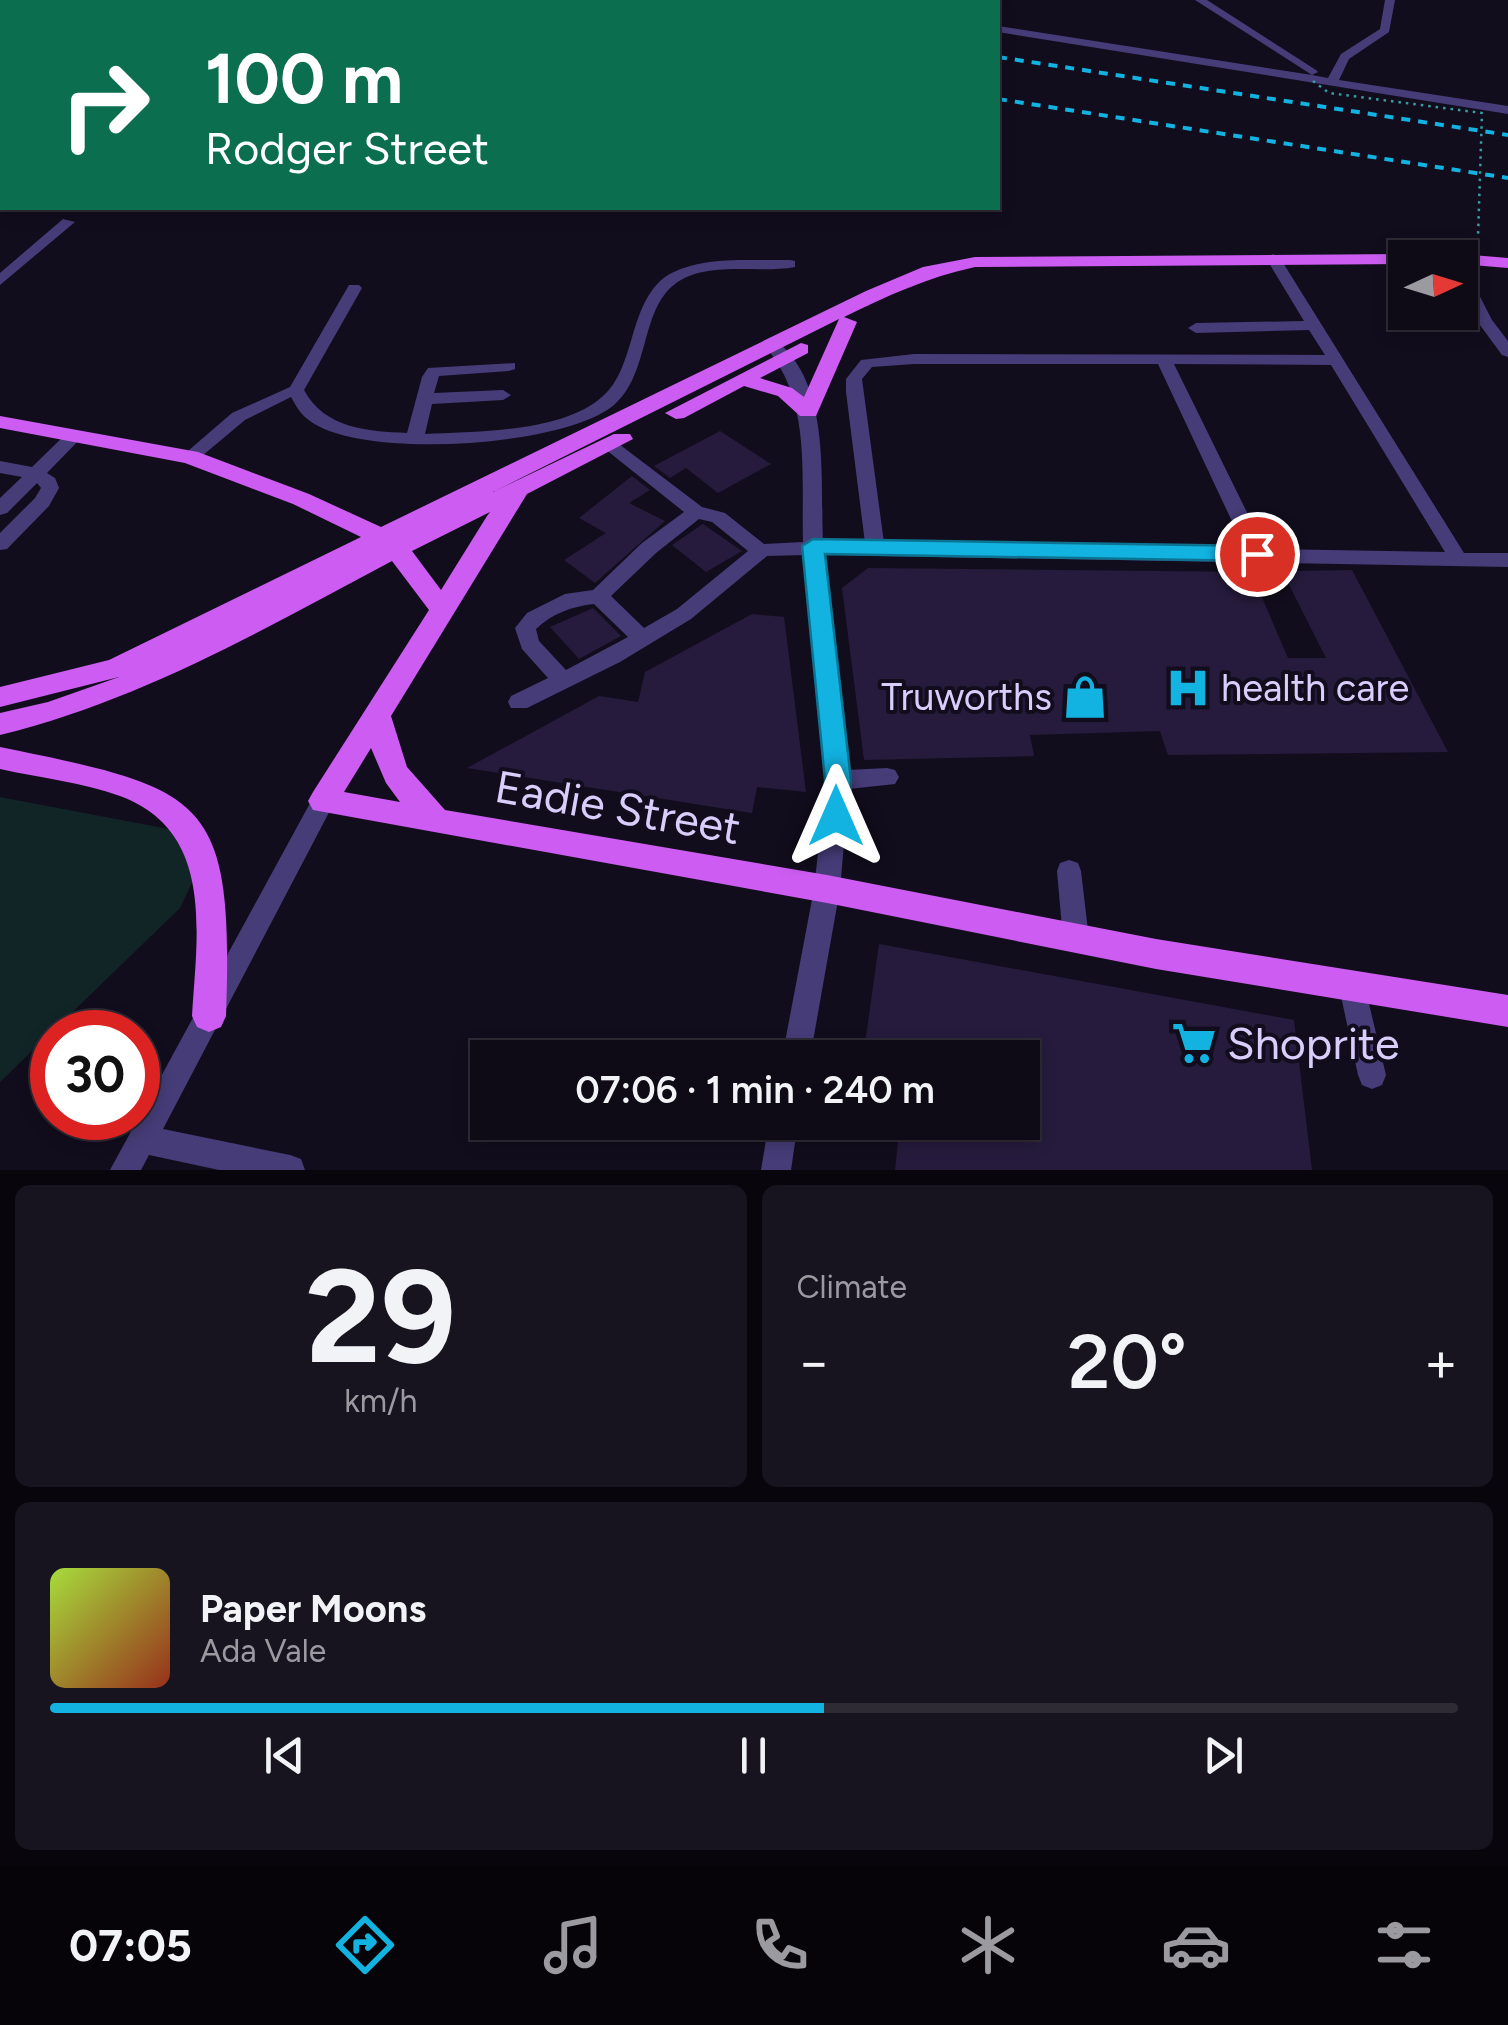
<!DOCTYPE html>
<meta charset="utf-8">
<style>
:root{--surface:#0e0a16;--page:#17131f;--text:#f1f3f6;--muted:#9b9aa1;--line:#2e2b35;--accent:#12b2e1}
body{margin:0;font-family:Figtree,sans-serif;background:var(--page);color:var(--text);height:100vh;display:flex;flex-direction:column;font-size:38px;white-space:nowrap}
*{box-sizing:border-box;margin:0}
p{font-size:32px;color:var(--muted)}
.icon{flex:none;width:55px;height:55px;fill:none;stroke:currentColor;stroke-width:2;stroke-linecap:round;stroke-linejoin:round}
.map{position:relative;height:1170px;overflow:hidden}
.sheet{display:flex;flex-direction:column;gap:15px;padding:15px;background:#08060c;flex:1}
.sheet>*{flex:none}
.hud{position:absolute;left:0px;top:0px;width:1000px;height:210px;box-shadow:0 5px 15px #0003,0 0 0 2px var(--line);background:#0b6e4f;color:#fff;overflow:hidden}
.needle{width:65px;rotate:86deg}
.tools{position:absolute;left:1388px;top:240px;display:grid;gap:20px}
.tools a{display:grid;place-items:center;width:90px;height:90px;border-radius:0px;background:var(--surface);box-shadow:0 5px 15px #0003,0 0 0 2px var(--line);font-size:50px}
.speed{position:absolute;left:30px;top:1010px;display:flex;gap:20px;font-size:50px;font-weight:700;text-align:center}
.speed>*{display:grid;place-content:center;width:130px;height:130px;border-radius:50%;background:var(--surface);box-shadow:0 5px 15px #0003,0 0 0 2px var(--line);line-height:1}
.speed .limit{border:15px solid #d22;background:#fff;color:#111}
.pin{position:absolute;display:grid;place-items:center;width:85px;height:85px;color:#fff;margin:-42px;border:5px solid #fff;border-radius:50%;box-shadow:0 2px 10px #0007}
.me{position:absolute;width:110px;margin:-55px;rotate:0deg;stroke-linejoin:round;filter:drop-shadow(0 0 8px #0008)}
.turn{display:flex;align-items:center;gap:35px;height:210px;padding:0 40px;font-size:45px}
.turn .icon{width:130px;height:130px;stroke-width:2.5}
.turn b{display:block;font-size:70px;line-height:85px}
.big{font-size:75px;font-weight:600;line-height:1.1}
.sheet .card{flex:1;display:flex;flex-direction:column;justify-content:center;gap:15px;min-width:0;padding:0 35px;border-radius:15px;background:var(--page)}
.sheet .dial{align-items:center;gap:0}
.dial b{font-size:130px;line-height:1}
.song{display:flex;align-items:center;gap:30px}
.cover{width:120px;height:120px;border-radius:15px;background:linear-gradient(135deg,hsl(80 70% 55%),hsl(10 70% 35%))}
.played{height:10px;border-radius:5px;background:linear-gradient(90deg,var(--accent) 55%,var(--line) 55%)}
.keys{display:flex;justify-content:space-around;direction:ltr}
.heat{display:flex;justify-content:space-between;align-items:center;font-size:55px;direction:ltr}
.sheet .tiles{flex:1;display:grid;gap:15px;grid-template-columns:1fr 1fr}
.card:last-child{grid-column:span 2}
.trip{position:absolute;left:470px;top:1040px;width:570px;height:100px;border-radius:0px;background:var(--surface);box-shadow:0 5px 15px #0003,0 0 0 2px var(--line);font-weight:600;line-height:100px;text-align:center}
.tabs{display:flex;height:160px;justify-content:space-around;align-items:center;background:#060409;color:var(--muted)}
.tabs .icon{width:70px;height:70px}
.tabs .active{color:var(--accent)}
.tabs b{font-size:45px;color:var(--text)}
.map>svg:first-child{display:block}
.green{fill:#112426}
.building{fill:#261b3c}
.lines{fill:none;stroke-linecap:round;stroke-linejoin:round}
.minor{fill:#463c78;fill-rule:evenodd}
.major{fill:#cd5df2;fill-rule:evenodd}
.rail{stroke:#12b2e1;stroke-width:4;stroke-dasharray:9 8;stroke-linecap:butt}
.path-bridge{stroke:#369ea5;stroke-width:2.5;stroke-dasharray:2.5 5;stroke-linecap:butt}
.route{fill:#12b2e1;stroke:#0c7492;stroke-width:2.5}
.labels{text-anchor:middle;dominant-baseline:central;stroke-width:8;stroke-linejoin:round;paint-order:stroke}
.poi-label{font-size:38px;fill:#d8cdfb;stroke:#120d1d;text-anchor:start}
.near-street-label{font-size:45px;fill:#d8cdfb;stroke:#120d1d}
.near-poi-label{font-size:45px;fill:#d8cdfb;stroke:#120d1d;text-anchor:start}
</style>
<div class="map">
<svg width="1508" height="1170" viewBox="0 0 1508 1170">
<rect width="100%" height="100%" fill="#120d1d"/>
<path class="green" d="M0,797L179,831L197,872L180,908L0,1082Z"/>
<path class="building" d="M720,431L771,464L718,493L686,468L670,478L654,466Z
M632,476L650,490L629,503L665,521L595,583L564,560L606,533L579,518Z
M703,524L742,551L706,572L672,545Z
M868,568L1251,572L1288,658H1326L1286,579L1292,571L1352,570L1448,752L1168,755L1160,731L1030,735L1034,756L864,760L842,588Z
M593,608L621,636L579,659L550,627Z
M752,614L784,617L806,792L757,787L752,813L467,768L599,696L638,702L645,672Z
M879,944L1294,1020L1312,1170H895L900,1122H1022V1058H863Z"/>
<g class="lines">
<path class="minor" d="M773,0H792L793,2H776Z
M1195,0H1207L1316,70L1318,72L1312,75L1328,78L1341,54L1380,29L1385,0H1395L1389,32L1349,59L1339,80L1508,106V114L998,32V26L1312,75Z
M0,59H2V66H0Z
M63,219L75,222L0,285V273Z
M1273,254L1280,258L1464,553H1508V567L824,555L848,770L887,768L895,770L899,777L895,784L849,789L840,889L810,1058H782L814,889L826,780L804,555L767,556L691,619L620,662L527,708H511L508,702L511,696L548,678L522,649L515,628L527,613L565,594L593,590L642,543L684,512L600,445L603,441H615L702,507L725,513L764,544L803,542C801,473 812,399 764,345L766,342H778C831,387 820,478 823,542L865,543L846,392V379L861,360L914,354L1325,355L1309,330L1196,333L1188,328L1196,323L1304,321L1266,258ZM914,364H1158L1245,549L884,543L862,379L872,367ZM1174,364L1331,365L1445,552L1265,549ZM699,519L712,522L748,551L677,609L644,628L611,596L656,553ZM594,604L628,637L566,670L539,641L536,629C551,614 573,606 594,604Z
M790,260L795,261V267C759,274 707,260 675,284C640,310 650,374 614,405C564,447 363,460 310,421C301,415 296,406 291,397L245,420L196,461L190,463L181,457L232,413L290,387L349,285H359L362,288L304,390C325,429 368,431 407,433L422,377L428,368L515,363V369L509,371L439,376L434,393L503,390L511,395L503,400L432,404L425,434C475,432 565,432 603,396C619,382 625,360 631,341C638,317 646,289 668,275C702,255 752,261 790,260Z
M1467,281L1474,285L1492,320L1508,341V357L1502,355L1477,321L1460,286Z
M75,430L84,435L47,473L55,478L59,488L49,506L7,549L0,550V533L35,498L41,488L37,483L7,513L0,515V498L22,477L0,473V461L32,467L69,431Z
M323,791L331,794L335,801L163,1129L290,1155L301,1159L305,1170H219L149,1155L141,1170H110L315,794Z
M1069,860L1078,863L1081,871L1089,939L1085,947L1076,951L1067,947L1063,939L1057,871L1060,863Z
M1352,975L1361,978L1365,987L1386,1075L1382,1085L1372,1089L1362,1085L1358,1075L1339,987L1343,978Z
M769,1122H798L791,1170H761Z"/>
<path class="major" d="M1405,254L1413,258H1405V264L975,267C928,277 887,296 844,317L857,322L816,416H800L778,396L744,386L684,418L676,419L665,413L801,343L808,345V353L760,378L792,388L804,397L839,319L493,492L614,434H630L633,439L527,494L391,716L407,767L445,810L827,875L1156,939L1508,995V1027L1156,969L827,903L313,810L308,801L313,792L429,610L392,561C264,629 142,700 0,735V713L48,702L119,677L0,707V687L109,660L361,537L293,504L185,463L0,428V416L198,452L309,494L381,527L866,291L923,267L975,257ZM490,512L487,516L441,590L412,551ZM371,748L386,783L400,802L344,792Z
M1460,254L1508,258V268L1460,264V258H1452Z
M0,747C206,789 234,795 226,1016L221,1027L209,1032L197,1027L192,1016C197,933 215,831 120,796C82,782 40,778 0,769Z"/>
<path class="rail" d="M329,0L355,2
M364,0L385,2
M791,0L795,2
M39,2L90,0
M89,2L139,0
M998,57L1508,135
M998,99L1508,178"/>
<path class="path-bridge" d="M1313,81L1329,93L1482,113L1478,237L1467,269V285"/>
</g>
<path class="route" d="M813,539L1257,546L1268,554L1257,561L825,554L851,780L850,816L846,824L836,828L827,824L823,816L825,780L802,546Z"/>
<defs>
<g id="hospital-bare" transform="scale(3.45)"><path d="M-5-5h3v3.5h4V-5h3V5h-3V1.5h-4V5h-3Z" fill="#12b2e1" stroke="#120d1d" stroke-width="2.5" paint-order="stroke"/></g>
<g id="shop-bare" transform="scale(3.45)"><path d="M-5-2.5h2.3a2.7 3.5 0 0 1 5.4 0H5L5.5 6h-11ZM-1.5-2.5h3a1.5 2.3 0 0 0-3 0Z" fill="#12b2e1" stroke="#120d1d" stroke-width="2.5" paint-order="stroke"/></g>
<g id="supermarket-bare" transform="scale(3.45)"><path d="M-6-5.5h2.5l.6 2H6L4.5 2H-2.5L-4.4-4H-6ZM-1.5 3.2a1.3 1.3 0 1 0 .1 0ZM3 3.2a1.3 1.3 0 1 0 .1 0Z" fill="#12b2e1" stroke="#120d1d" stroke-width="2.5" paint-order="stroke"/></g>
</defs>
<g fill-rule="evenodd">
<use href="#hospital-bare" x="1188" y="688"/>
<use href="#shop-bare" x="1085" y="697"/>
<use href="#supermarket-bare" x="1194" y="1043"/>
</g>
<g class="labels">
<g class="poi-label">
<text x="1221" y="688">health care</text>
<text x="1052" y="697" text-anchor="end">Truworths</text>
</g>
<g class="near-street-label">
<text transform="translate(618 807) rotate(10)">Eadie Street</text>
</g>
<g class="near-poi-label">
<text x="1227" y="1043">Shoprite</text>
</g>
</g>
</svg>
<div class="tools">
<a><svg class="needle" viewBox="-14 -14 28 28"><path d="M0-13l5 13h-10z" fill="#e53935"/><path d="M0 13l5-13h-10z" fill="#9b9aa1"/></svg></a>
</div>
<div class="speed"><div class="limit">30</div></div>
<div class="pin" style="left:1257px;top:554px;background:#d93025"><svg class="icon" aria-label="arrive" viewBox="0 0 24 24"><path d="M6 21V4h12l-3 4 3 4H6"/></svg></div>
<svg class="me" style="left:836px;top:816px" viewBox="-20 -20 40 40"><path d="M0-17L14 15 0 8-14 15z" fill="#12b2e1" stroke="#fff" stroke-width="4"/></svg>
<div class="trip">07:06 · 1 min · 240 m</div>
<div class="hud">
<div class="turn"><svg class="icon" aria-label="right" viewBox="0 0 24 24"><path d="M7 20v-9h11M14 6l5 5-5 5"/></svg><div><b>100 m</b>Rodger Street</div></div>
</div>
</div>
<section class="sheet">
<div class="tiles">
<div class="card dial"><b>29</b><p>km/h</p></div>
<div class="card"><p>Climate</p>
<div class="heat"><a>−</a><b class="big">20°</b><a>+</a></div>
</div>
<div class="card">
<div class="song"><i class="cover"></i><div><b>Paper Moons</b><p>Ada Vale</p></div></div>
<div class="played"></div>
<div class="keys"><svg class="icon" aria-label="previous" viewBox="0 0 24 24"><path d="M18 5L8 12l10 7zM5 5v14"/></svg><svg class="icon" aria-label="pause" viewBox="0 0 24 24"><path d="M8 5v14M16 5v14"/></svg><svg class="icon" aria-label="next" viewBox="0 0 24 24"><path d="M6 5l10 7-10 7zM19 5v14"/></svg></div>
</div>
</div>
</section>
<nav class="tabs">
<b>07:05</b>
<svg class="icon active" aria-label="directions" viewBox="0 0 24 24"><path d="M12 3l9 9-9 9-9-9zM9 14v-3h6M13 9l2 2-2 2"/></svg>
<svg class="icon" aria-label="music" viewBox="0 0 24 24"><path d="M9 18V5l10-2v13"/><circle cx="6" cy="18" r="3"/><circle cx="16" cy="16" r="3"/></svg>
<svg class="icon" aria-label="phone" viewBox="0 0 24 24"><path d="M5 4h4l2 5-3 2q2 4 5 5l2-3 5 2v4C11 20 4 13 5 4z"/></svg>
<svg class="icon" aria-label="climate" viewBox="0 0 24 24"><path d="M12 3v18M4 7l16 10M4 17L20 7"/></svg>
<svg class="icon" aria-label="car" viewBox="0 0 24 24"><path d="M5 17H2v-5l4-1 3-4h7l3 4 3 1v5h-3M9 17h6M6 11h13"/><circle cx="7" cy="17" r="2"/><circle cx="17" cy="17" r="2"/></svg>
<svg class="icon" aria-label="filters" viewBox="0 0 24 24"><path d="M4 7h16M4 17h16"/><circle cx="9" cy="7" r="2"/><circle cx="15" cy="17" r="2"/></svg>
</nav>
